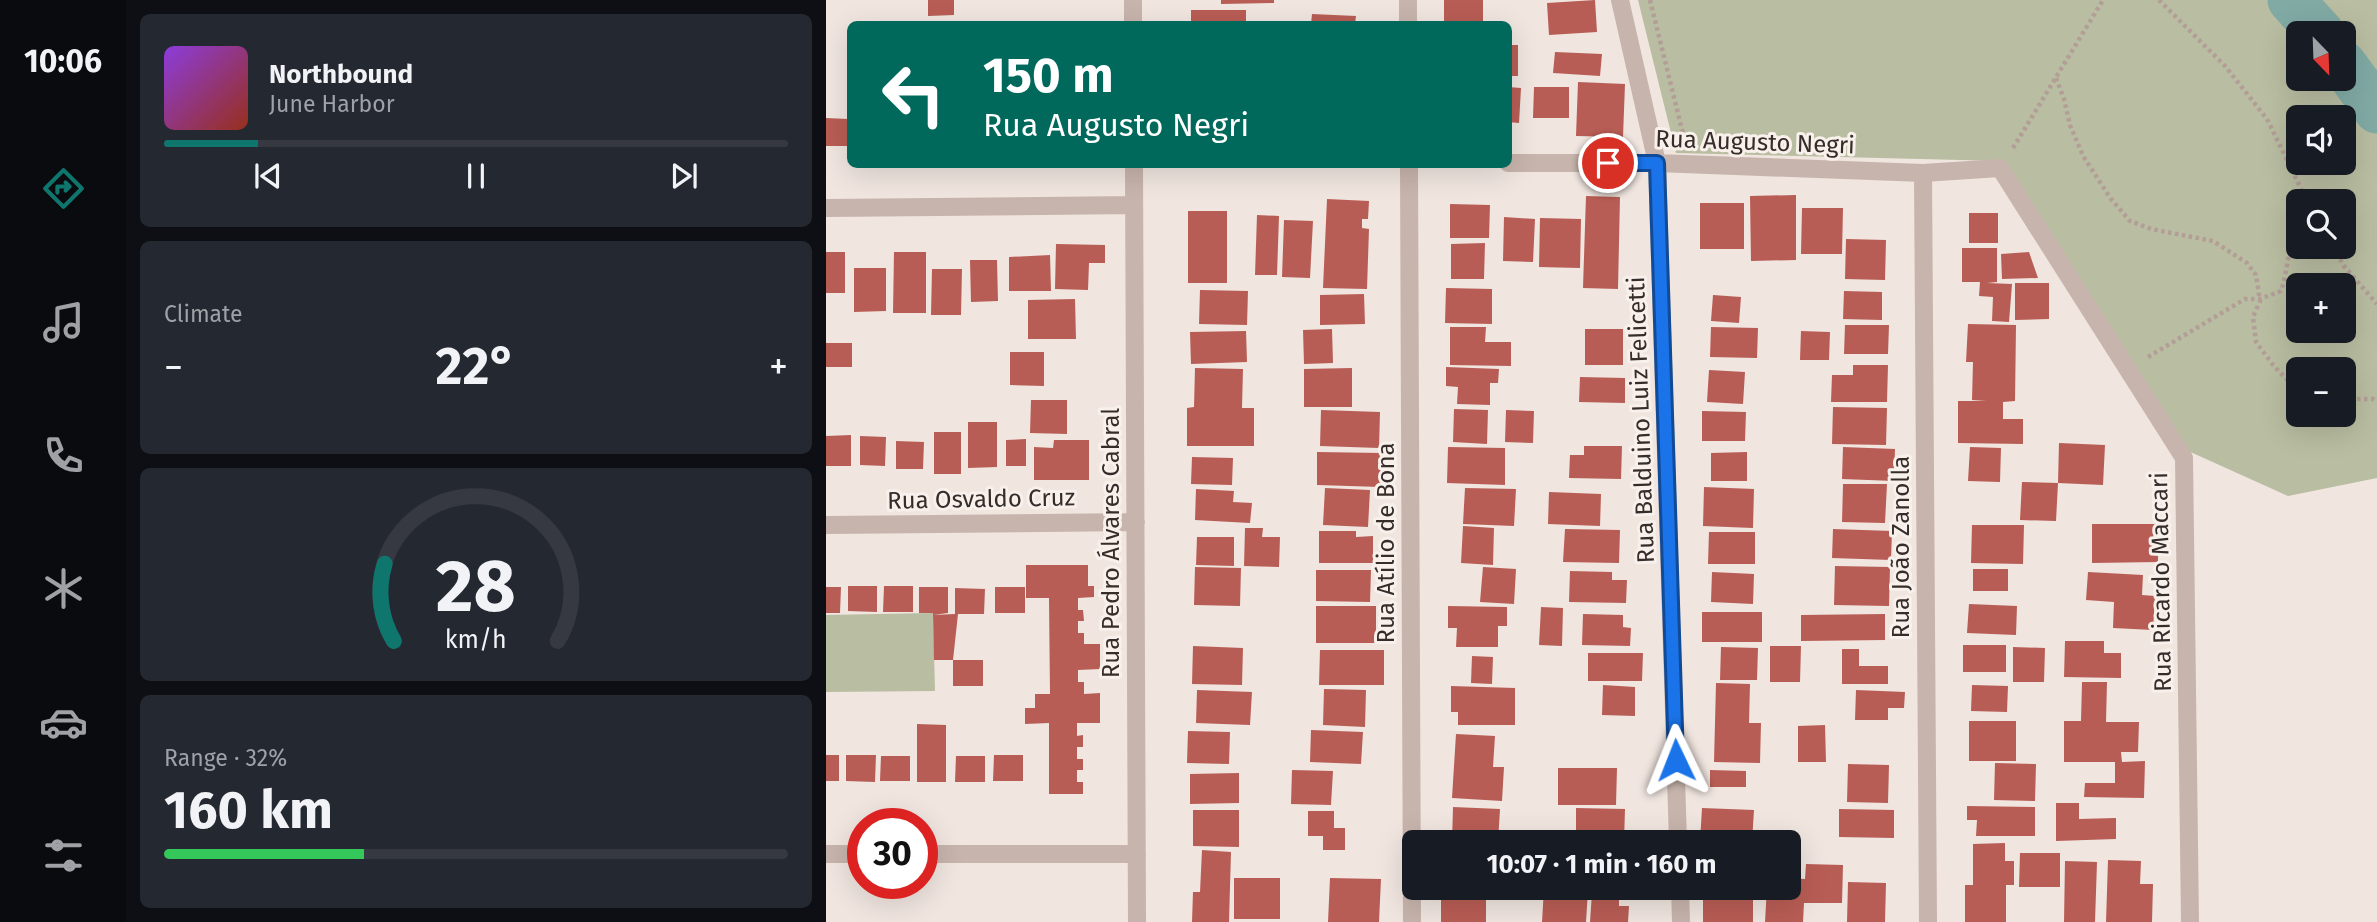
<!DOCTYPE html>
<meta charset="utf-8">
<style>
:root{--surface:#171b24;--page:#242831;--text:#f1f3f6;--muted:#9ea1a6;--line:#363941;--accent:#0f766e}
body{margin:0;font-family:"Fira Sans",sans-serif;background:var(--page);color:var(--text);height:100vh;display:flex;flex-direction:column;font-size:26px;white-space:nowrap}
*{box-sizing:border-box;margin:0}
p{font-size:23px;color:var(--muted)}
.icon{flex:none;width:38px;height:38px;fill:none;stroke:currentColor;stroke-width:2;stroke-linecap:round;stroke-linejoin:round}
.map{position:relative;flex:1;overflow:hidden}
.sheet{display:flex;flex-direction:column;gap:14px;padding:14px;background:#0d0f14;width:700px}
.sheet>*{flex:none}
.hud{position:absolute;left:21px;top:21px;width:665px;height:147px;border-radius:10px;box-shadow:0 7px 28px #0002;background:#00695c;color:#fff;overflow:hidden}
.needle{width:46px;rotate:157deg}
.tools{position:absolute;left:1460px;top:21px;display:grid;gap:14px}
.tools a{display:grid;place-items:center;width:70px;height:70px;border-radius:10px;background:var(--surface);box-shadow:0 7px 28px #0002;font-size:35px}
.speed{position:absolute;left:21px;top:808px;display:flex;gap:14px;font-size:35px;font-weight:700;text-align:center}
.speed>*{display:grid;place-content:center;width:91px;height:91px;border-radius:50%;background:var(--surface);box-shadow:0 7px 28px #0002;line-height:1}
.speed .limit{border:10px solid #d22;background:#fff;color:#111}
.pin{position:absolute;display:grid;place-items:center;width:60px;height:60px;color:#fff;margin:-30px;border:4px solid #fff;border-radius:50%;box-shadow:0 2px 7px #0007}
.me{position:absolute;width:77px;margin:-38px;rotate:358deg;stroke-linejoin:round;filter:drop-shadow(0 0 5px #0008)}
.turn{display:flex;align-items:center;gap:24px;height:147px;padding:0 21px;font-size:32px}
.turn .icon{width:91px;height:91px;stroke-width:2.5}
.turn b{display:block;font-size:49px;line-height:60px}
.big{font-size:52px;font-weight:700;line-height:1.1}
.sheet .card{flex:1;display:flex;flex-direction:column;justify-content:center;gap:10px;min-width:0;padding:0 24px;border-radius:10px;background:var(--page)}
.sheet .dial{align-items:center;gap:0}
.dial svg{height:182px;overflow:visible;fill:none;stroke:var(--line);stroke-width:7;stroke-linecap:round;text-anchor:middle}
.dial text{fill:var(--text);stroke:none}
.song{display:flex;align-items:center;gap:21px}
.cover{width:84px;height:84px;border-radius:10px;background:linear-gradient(135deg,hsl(270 70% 55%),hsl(10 70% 35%))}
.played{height:7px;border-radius:4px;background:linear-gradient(90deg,var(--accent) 15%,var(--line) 15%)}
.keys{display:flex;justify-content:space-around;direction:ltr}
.heat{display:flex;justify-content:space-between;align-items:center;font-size:38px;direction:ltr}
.charge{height:10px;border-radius:5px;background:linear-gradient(90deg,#34c759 32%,var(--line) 0)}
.trip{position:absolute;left:576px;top:830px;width:399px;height:70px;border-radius:10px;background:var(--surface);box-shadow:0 7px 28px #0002;font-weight:700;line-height:70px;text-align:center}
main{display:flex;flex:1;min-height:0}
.tab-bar{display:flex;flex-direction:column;width:126px;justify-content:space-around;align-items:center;background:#090b0e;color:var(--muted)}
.tab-bar .icon{width:49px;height:49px}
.tab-bar .active{color:var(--accent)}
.tab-bar b{font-size:32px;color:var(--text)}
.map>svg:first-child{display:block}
.green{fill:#b9bda1;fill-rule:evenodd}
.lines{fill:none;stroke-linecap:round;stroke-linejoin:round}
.river{stroke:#81aaa5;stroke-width:47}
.building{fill:#b85d55}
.path{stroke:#b39e97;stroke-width:4.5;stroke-dasharray:3.5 3.5;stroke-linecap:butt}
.minor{stroke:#c7b4ac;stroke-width:18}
.route-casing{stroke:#114b97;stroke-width:18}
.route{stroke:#1a73e8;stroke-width:12}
.labels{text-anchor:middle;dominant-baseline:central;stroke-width:6;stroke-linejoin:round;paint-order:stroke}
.street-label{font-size:24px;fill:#362c2a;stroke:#f8f0eb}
</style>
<main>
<nav class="tab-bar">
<b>10:06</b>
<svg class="icon active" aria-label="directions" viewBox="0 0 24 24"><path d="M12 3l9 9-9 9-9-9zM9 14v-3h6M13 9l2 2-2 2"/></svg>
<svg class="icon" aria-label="music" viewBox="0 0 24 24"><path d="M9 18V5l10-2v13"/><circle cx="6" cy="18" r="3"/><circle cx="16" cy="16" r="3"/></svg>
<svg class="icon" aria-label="phone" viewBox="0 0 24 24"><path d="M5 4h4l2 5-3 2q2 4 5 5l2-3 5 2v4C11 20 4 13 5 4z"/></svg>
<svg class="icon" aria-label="climate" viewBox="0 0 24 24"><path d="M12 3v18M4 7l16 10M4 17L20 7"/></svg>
<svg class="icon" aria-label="car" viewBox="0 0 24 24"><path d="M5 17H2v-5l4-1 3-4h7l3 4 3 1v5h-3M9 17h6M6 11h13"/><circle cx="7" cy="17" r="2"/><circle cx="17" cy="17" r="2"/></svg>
<svg class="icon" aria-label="filters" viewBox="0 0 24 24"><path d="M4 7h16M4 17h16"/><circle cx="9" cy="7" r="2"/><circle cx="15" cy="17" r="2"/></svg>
</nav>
<section class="sheet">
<div class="card">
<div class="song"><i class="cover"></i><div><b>Northbound</b><p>June Harbor</p></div></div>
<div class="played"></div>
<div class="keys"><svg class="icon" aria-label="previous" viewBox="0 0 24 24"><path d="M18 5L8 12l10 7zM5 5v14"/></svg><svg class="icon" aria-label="pause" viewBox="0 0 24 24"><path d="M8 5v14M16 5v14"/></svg><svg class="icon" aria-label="next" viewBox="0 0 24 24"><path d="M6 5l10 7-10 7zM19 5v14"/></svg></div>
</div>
<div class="card"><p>Climate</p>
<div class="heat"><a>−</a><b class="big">22°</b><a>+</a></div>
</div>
<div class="card dial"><svg viewBox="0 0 100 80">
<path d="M14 69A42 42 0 1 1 86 69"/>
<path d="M14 69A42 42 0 0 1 10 35" stroke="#0f766e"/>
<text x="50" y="56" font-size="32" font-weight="700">28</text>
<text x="50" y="72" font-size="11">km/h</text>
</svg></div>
<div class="card"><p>Range · 32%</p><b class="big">160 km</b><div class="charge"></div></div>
</section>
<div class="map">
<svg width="1551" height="922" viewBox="0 0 1551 922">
<rect width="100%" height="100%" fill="#f0e5df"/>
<path class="green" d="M812,0H1551V478L1462,496L1360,450L1176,161L850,153ZM1472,33H1517V79H1472ZM1472,117H1517V163H1472ZM1472,201H1517V247H1472ZM1472,285H1517V331H1472ZM1472,369H1517V415H1472Z
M107,613L109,691L0,692V615Z"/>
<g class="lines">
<path class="river" d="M1465,0L1495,33
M1517,64L1551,110"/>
</g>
<path class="building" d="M102,0H128V15L102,16Z
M395,0H448V3L395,4Z
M618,0H657V23H618Z
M769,0L771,32L723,35L721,3Z
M365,10H420V24H365Z
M486,14L530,16L529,24H485Z
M682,45H692V76H682Z
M729,52L776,54L774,76L727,73Z
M752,82L799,84L797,137L750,136Z
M682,87L695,88L693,123L682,122Z
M708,87H743V118H707Z
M0,118L22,119L21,146H0Z
M970,195V260L925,261L924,196Z
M760,196L794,197L792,289L757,288Z
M501,199L543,201L542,219H536V228L543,229L541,289L497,288Z
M874,203H918V249H874Z
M624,204L664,205L663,238H624Z
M976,208H1017L1016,254H975Z
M362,211H401V283H362Z
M1143,213H1172V243H1143Z
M431,215L453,216L451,275H429Z
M678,217L709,219L707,262L677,261Z
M714,218L755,219L754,268L713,267Z
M458,220L487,221L484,278L456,277Z
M1020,239L1060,240L1059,280L1019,279Z
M659,243L658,279H625V244Z
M230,244L279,245V263H263L262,290L229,289Z
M1136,248H1171V282L1161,283L1186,284L1183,322L1166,321L1167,297L1153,296L1154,282H1136Z
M0,252H19V293H0Z
M68,252H100V313H67Z
M1203,252L1212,278L1176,279L1175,254Z
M224,255L225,291H183V257Z
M144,260H171L172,301L145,302Z
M28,268H60V311L28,312Z
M106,269H136L135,315H105Z
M1189,283H1223V319L1189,320Z
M620,288L666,289V324L619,323Z
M374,290L422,291L421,325L373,324Z
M1018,291L1056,292V320L1017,319Z
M538,294L539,324L494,325V295Z
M887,295L915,297L913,323L885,321Z
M249,299L250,339H202V300Z
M1142,324L1190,325L1189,401L1177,402V419H1197V444L1132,443V401H1160L1146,400L1147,362H1140Z
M1019,325H1063L1062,354H1018Z
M624,327H660L659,342H685V366L624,365Z
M885,327L932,328L931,358L884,357Z
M506,329L507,363L478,364L477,330Z
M759,329H797V365H759Z
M420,331L421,362L365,364L364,332Z
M975,331L1004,332L1003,360H974Z
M0,343H26V367H0Z
M184,352H218V386L184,385Z
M1027,365H1062L1061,402H1005L1006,375H1027Z
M620,367L673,369L672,383H664V405L631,404L632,387L620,386Z
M369,368L417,369L416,408H428V446H361V408L368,407Z
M526,368V407H478V369Z
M883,370L919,372L917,404L881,402Z
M754,377L799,378V403L753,402Z
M205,400H241V434L204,433Z
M1007,407L1061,408L1060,445L1006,444Z
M628,409L662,410L661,444L627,442Z
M495,410L554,412L553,448L494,446Z
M680,410L708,411L707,443L679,442Z
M876,411L920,412L919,441H876Z
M142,422H171V467L142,468Z
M108,432H135V474H108Z
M25,435V466H0V436Z
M34,436L60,437L59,466L34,465Z
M200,439V466H180V440Z
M228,440H263V480H208V447L227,448Z
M70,441L98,442L97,469H70Z
M1233,443L1279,445L1277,485L1232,483Z
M758,446H796L795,479L743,478L744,455H758Z
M622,447L679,448V485L621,483Z
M1017,447L1069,449L1068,481L1016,479Z
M1144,447L1175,448L1174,482L1142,481Z
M491,452L556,453L555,487L491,485Z
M921,452V481H885V453Z
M366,457L407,458L406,485L365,484Z
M1196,482L1232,483L1230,521L1194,520Z
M1017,484H1061L1059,523L1016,522Z
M878,487L928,489L927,528L877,526Z
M499,488L544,490L542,527L497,525Z
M639,488L690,489L688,526L637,524Z
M370,489L408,491L407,502L426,503L424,523L369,520Z
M723,492L775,494L774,526L722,524Z
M1266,524H1332V562L1266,563Z
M1146,525H1198L1197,564L1145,563Z
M637,526L668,528L667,565L635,563Z
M419,528H437L436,537H454L453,567L418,566Z
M739,529L794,530L793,563L737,562Z
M1007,529L1066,531L1065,560L1006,558Z
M493,531H530V537L547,536V563H493Z
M883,532H929V564H882Z
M371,537H408V566L370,565Z
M200,565H262V586H268V597L252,598V610H257L258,621H252V633H258V644H274V669L252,670V682H258V694L274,693V723H251V736L257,735V747H251V759H257V770H251V782H257V794H223V723L199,724V708H209V694H224L223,598H200Z
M1009,566L1064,567L1063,606L1008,605Z
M369,567L415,568L414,606L368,605Z
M657,567L690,569L688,604L654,602Z
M1147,569H1182V591H1147Z
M490,570H545L544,602L490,601Z
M744,571L786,572V580H801L800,603L743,602Z
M886,572L928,574L927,604L885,602Z
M1262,572L1317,575L1316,595L1329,596L1327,630L1287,628L1288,602L1260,600Z
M22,586H51V612L22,611Z
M58,586H87V612H57Z
M0,587H15L14,613H0Z
M93,587H122V613L107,615L129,614V588L159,589L158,614H132L127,660H108L107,613H93Z
M169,587H199V613H169Z
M1143,604L1191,606L1190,635L1141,633Z
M490,606H550V643H490Z
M622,606L681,607V626H672V647H630L631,628H622Z
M715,607L737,608L736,646L713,645Z
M876,612H936V642H876Z
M757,614L797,615V627L805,628L804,646L756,645Z
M1059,614V640L975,641V615Z
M1239,641H1278V653H1295V678L1238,677Z
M1137,645H1180V672H1137Z
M367,646L417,648L416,685L366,684Z
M944,646H975L974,682H944Z
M895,647L932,648L931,680H894Z
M1187,647L1219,648L1218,682H1187Z
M1016,649H1033V666H1062V684H1016Z
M494,650H558V685H493Z
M762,653H817L816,681H762Z
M646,656L667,657L666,684L645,683Z
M127,660H157V686H127Z
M1256,682H1281L1280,722H1313L1312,752H1295L1296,762L1319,761L1318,798L1258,797L1259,783H1289V762H1238V721H1255Z
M890,683L924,684L923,723H935L934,763L888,762Z
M777,685L809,687V716L776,715Z
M1146,685L1182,686L1181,712L1145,711Z
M625,686L689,688V725H632V712H625Z
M498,689L540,690L539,727L497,725Z
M371,690L426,692L424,725L370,723Z
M1030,690L1079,692L1078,708H1062V720H1029Z
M1143,721H1190V761H1143Z
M91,724L120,725V782H91Z
M999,725L1000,762H972V726Z
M485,730L537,732L535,764L484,762Z
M362,731L404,732L403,764L361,763Z
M630,734L669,736L667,767H678L676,801L626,798Z
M0,755H13V781H0Z
M20,755H50L49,782L20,781Z
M168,755H197V781H167Z
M55,756H84V781H54Z
M130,756H159V782H129Z
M1169,763L1210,764L1209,801L1168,800Z
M1022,764L1063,765L1062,803L1021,802Z
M732,768H791L790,805H732Z
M466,770L507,771L505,805L465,804Z
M884,770L920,771V787H884Z
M413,773V803L364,804V774Z
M1230,803H1253V819L1290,818V839L1230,841Z
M1141,806L1209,807V836H1150L1151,820H1141Z
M627,807L674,809L672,842H626Z
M750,808L799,809L798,842H750Z
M876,808L928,810L926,842L874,841Z
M1013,809L1068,810V838L1013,837Z
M367,810H413V847L367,846Z
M482,811H508V828H519V850H497V836H482Z
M1179,843V861H1188V885H1180V922H1139V885H1147V844Z
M376,850L405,852L403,922H366L367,892H374Z
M1194,853H1234V887H1193Z
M1282,860L1315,861L1314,884H1327L1326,922H1280Z
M1239,861L1271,862L1269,922H1238Z
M980,864L1017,865L1016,903H978L977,922H939L941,887H962V878L979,879Z
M408,878H454V919H408Z
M504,878L555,879L553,922H502Z
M1022,882L1060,883L1059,922H1021Z
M675,887H715V896H674Z
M877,887H927V922H877Z
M718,888L762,890L760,922H716Z
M766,893L793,894V906H803L802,922H764Z
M615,894H660V922H615Z"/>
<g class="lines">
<path class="path" d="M824,0L859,142
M1333,0L1399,66L1441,119L1481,201
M1230,78L1238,99L1244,125L1257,156L1285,199L1304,221L1325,229L1387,241L1421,263L1430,275L1434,301L1427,317L1430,342L1447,365L1472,391
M1187,148L1277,0
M1507,247L1518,266L1551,304
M1322,357L1419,299H1434L1455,291C1462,272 1460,251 1472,234
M1517,399H1547L1551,402"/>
<path class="minor" d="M307,0V24
M582,0V24
M794,0L831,163L852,842
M682,163H831L1097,173L1174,168L1358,458L1364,922
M308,164L311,922
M583,164L586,922
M1097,173L1102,922
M0,208L308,205
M0,525L310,522
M0,854H37
M96,854H311
M854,887L855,922"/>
</g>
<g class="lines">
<g class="route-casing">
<path id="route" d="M782,163H831L850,760"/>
</g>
<use href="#route" class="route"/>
</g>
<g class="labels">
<g class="street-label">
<text transform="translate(929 142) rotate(2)">Rua Augusto Negri</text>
<text transform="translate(815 420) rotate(-92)">Rua Balduino Luiz Felicetti</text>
<text transform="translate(155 499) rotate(-1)">Rua Osvaldo Cruz</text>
<text transform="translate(285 543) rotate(-90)">Rua Pedro Álvares Cabral</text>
<text transform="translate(560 543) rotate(-90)">Rua Atílio de Bona</text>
<text transform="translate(1075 547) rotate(-90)">Rua João Zanolla</text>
<text transform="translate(1335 582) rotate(-91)">Rua Ricardo Maccari</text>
</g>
</g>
</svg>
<div class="tools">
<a><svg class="needle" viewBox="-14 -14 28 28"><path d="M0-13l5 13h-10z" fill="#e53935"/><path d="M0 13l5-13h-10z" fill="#9ea1a6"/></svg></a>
<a><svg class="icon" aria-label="sound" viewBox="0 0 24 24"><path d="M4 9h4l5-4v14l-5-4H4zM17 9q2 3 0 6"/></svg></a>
<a><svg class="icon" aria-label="search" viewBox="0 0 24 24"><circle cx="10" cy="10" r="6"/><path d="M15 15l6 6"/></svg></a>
<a>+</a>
<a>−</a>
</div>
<div class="speed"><div class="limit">30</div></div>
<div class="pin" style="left:782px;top:163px;background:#d93025"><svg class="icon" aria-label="arrive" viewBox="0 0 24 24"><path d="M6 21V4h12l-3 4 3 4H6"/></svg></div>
<svg class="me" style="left:850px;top:760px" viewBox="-20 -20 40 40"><path d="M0-17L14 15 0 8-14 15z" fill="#1a73e8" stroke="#fff" stroke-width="4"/></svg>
<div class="trip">10:07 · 1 min · 160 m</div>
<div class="hud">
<div class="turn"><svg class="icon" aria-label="left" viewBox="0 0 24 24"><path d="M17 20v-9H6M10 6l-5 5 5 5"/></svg><div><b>150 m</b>Rua Augusto Negri</div></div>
</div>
</div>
</main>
